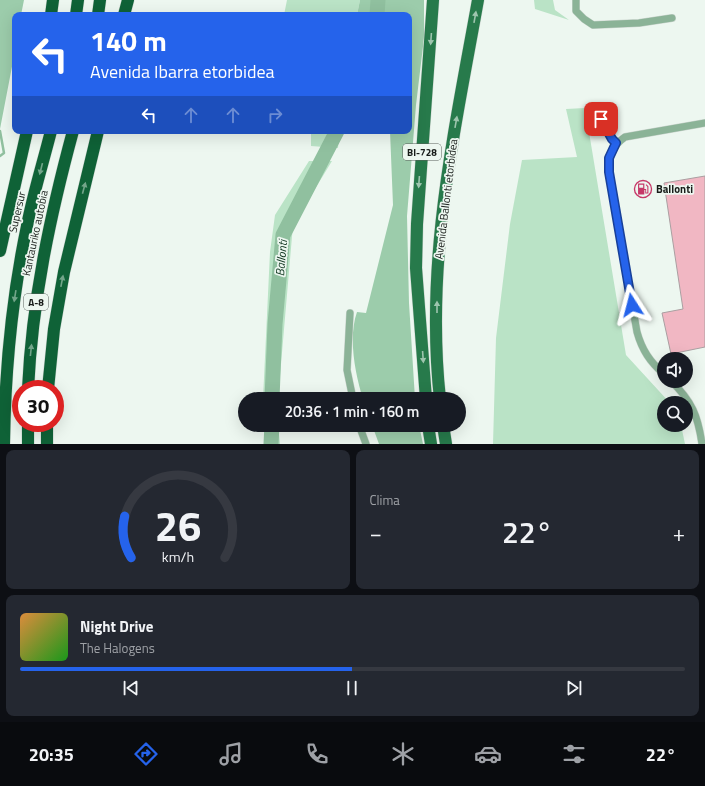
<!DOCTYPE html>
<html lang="es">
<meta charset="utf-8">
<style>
:root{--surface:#171b24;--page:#242831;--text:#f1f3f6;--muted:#9ea1a6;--line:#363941;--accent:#2563eb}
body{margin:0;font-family:"Titillium Web",sans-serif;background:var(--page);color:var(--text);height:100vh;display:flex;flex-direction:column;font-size:15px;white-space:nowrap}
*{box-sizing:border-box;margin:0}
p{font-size:13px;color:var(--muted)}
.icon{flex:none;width:22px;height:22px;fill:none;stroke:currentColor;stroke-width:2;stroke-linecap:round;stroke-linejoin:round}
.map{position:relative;height:444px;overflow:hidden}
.details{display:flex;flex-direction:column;gap:6px;padding:6px;background:#0d0f14;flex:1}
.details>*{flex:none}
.hud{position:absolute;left:12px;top:12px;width:400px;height:122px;border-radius:8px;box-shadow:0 4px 16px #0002;background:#2563eb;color:#fff;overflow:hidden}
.controls{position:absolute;left:657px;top:352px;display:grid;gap:8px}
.controls a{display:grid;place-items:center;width:36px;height:36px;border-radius:50%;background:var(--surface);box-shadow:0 4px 16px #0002;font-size:20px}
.speed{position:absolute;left:12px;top:380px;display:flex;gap:8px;font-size:20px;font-weight:700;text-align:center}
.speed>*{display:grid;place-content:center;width:52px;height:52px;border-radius:50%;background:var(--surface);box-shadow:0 4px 16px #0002;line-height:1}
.speed .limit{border:6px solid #d22;background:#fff;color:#111}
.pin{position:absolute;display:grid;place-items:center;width:34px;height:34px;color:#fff;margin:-17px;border-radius:8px;box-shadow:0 2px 6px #0006}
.me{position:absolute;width:44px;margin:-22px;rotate:351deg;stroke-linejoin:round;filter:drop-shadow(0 0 3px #0008)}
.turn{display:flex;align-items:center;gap:14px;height:84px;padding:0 12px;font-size:18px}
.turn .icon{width:52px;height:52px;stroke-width:2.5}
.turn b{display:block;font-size:28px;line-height:34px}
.lanes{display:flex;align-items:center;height:38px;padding:0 12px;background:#0003;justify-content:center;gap:20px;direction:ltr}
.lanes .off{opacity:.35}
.big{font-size:30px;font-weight:600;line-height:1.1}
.details .widget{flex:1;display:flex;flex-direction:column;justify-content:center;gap:6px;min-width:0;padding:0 14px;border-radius:8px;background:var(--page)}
.details .dial{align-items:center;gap:0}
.dial svg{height:104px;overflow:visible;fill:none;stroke:var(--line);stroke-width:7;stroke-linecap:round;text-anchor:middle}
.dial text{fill:var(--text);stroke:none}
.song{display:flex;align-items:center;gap:12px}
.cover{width:48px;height:48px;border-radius:6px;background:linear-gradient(135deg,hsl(30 70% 55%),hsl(120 70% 35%))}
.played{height:4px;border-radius:2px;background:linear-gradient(90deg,var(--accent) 50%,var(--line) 50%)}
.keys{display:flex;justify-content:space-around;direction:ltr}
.heat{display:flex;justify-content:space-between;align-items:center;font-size:22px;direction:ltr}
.details .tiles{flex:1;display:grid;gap:6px;grid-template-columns:1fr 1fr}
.widget:last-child{grid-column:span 2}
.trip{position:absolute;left:238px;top:392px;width:228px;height:40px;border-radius:20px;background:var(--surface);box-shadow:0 4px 16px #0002;font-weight:600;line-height:40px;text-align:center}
.dock{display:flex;height:64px;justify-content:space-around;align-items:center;background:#090b0e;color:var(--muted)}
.dock .icon{width:28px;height:28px}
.dock .selected{color:var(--accent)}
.dock b{font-size:18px;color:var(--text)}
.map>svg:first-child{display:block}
.green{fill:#bae3c6}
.forest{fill:#9cccab}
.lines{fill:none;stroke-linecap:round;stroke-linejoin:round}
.stream{stroke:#90c09f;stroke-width:2.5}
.river{stroke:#90c09f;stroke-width:15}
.building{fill:#f1b7c3;stroke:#aa9fa1}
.minor-casing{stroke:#cbd4ce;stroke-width:8}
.primary-casing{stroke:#cbd4ce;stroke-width:13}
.motorway-casing{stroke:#cbd4ce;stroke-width:13}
.minor{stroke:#8bb397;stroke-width:7}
.primary{stroke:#277a4b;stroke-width:12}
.motorway{stroke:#0f6237;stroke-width:12}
.oneway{fill:#9ec5ae}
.oneway2{fill:#73a58a}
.route-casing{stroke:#184099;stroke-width:10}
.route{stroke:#2563eb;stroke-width:7}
.labels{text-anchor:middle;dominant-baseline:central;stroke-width:3.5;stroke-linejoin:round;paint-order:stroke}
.shield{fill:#edf7f0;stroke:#585e5a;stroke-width:1}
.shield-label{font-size:10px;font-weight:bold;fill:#181c19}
.poi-label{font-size:11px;font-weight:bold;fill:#181c19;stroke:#edf7f0;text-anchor:start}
.street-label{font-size:11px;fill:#181c19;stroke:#edf7f0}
.water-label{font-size:12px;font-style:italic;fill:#0e341e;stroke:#edf7f0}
</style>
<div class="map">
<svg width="705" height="444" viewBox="0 0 705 444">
<rect width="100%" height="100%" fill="#edf7f0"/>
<path class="green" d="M287,0H360L357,15H284Z
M534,0H553L555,10L569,20L535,9Z
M585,108L626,355L670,403H664V425H681L685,444H493L496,338L510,224L522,160L577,157L566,109Z
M313,131H343L339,134L338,148L311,146V134Z
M309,161H332L293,225L278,399H263L270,252L275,215Z
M264,425H278L280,444H265Z"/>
<path class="forest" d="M0,0H24L21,15H15V51L0,129Z
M360,0H424V38L416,105L407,216L409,303L415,399H363C355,374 348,337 357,312L366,313L393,205L390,131H409V15H357Z
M372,425H419L423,444H379Z"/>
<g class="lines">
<path class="stream" d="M0,131L4,153L0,156"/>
<path class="river" d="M377,15L378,0
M272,399L275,324L283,235L337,131
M271,444L272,425"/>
</g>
<path class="building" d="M705,176V347L671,354L662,313L683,309L664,183Z"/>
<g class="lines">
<g class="minor-casing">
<path id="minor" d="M576,0V11L584,19L593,25L639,23L672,18
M598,106C601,119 606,134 616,143
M350,313L347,370L353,399
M664,374C650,362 642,350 637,332L609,172C609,156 612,146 625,137L705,123
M671,381C692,401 698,416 702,444
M359,425L366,444"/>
</g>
<g class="primary-casing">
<path id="primary" d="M426,399L416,268L417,224L433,0
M440,399C425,262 454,134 478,0
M428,425L431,444
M443,425L446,444"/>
</g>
<g class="motorway-casing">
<path id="motorway" d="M51,15L53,0
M76,15L78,0
M98,15L100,0
M124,15L128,0
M0,251L27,131
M28,389C32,301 50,216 73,131
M48,389L54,329L64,272L98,131
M28,423V444
M4,444C5,371 12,297 27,226C33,194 43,163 51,131
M47,444V423"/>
</g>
<use href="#minor" class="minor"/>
<use href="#primary" class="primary"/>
<use href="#motorway" class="motorway"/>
</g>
<defs><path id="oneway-solid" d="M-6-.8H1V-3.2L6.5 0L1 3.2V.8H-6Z"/></defs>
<g class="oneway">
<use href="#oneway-solid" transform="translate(475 17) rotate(-80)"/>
<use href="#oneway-solid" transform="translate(431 39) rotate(94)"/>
<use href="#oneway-solid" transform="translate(456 122) rotate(-80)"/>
<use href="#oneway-solid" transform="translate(419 182) rotate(94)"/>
<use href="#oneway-solid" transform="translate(437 307) rotate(-90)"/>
<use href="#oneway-solid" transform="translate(423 357) rotate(86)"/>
</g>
<g class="oneway2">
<use href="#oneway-solid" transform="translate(41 169) rotate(104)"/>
<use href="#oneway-solid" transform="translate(84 188) rotate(-75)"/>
<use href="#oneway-solid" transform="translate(62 281) rotate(-79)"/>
<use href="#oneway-solid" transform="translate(15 296) rotate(99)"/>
<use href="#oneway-solid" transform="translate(31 350) rotate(-84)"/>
</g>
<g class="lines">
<g class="route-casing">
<path id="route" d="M601,119L612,139L616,143L609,158V172L632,305"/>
</g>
<use href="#route" class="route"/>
</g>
<defs>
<g id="fuel-ring" transform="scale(0.9)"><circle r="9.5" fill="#edf7f0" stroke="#c63868" stroke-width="1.5"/><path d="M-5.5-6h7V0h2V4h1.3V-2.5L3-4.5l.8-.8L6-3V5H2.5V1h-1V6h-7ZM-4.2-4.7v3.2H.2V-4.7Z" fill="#c63868"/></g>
</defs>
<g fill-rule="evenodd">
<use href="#fuel-ring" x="643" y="189"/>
</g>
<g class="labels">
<g class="shield">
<rect x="403" y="144" width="38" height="16" rx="3"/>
<rect x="24" y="294" width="24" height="16" rx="3"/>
</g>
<g class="shield-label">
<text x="422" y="152">BI-728</text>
<text x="36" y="302">A-8</text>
</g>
<g class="poi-label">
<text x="656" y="189">Ballonti</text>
</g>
<g class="street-label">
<text transform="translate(446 199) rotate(-83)">Avenida Ballonti etorbidea</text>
<text transform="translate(17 212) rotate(-77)">Supersur</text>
<text transform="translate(35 233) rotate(-78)">Kantauriko autobia</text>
</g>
<g class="water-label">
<text transform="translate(281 258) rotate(-85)">Ballonti</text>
</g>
</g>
</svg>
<div class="controls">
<a><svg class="icon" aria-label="sound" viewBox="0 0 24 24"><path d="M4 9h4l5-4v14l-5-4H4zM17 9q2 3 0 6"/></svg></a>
<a><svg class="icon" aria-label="search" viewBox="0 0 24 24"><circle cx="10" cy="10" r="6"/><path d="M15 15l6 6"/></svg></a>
</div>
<div class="speed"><div class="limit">30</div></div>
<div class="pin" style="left:601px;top:119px;background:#d93025"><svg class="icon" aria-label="arrive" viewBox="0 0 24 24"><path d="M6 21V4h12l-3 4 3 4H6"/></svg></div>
<svg class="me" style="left:632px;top:305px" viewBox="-20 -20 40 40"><path d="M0-17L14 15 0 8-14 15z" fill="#2563eb" stroke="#fff" stroke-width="4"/></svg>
<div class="trip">20:36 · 1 min · 160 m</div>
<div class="hud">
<div class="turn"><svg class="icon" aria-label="left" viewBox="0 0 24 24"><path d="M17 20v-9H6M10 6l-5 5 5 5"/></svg><div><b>140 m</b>Avenida Ibarra etorbidea</div></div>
<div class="lanes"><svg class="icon" aria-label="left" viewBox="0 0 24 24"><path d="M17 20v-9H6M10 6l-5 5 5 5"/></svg><svg class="icon off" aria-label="ahead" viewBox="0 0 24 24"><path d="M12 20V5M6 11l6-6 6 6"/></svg><svg class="icon off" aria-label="ahead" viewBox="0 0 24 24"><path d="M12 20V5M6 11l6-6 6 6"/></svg><svg class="icon off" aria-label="right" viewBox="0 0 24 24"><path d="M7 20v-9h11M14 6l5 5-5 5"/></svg></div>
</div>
</div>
<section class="details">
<div class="tiles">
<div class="widget dial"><svg viewBox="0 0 100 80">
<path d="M14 69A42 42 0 1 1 86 69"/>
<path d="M14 69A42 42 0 0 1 9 37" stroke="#2563eb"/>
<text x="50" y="56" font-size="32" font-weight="700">26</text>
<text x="50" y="72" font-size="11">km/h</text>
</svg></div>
<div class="widget"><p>Clima</p>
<div class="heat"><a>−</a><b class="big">22°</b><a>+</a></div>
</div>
<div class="widget">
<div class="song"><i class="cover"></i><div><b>Night Drive</b><p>The Halogens</p></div></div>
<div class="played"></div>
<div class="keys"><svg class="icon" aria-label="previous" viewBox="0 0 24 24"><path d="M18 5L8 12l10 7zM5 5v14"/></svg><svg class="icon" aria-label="pause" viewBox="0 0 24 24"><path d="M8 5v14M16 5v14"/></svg><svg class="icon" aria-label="next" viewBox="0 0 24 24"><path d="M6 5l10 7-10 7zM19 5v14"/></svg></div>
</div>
</div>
</section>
<nav class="dock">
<b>20:35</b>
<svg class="icon selected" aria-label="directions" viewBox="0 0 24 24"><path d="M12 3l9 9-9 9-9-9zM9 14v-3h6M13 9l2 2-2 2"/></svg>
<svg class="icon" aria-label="music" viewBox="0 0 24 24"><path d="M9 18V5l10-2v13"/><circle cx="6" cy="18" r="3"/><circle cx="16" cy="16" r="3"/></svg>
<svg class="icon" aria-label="phone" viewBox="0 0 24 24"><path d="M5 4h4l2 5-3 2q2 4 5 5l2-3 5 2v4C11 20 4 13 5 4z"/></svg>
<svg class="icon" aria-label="climate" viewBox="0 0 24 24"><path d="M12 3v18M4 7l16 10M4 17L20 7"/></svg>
<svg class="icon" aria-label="car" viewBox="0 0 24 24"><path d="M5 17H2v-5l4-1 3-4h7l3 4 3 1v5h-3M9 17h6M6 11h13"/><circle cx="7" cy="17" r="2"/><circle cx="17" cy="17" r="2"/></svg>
<svg class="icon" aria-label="filters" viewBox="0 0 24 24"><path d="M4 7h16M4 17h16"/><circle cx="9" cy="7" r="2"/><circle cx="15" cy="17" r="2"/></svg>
<b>22°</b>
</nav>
